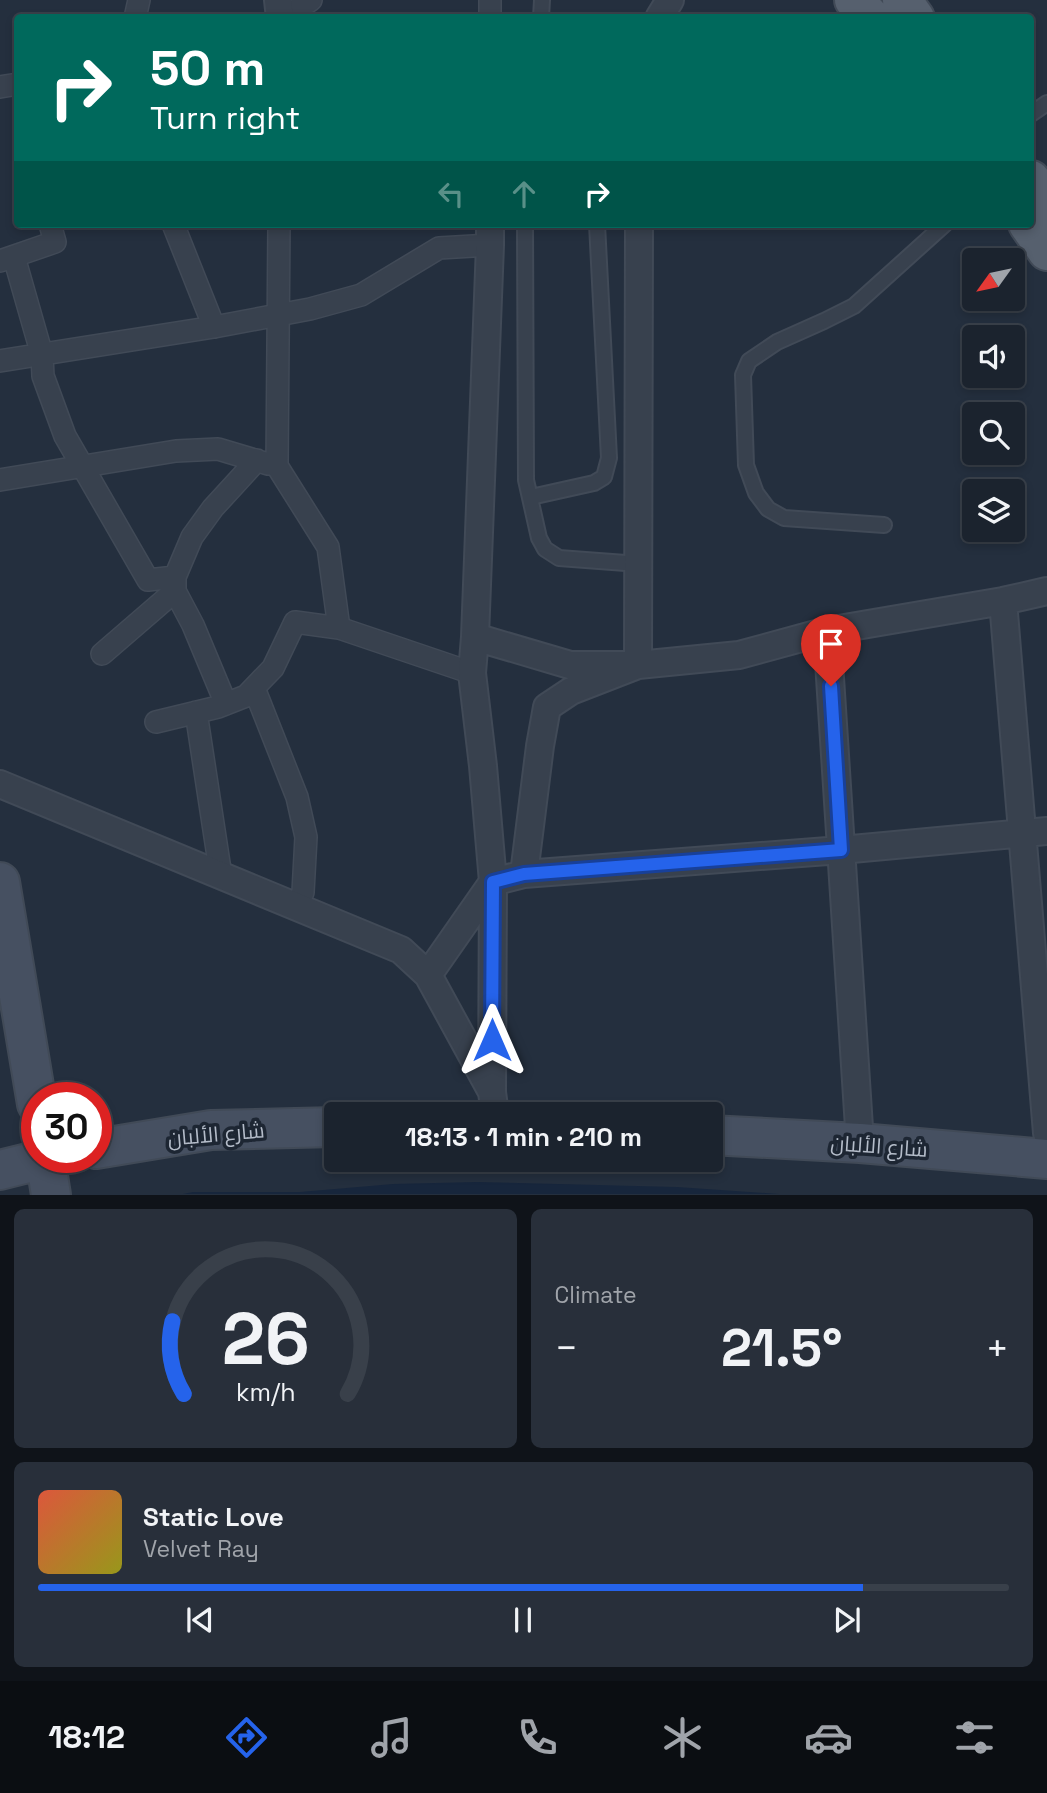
<!DOCTYPE html>
<meta charset="utf-8">
<style>
:root{--surface:#1b232e;--page:#282f3a;--text:#f1f3f6;--muted:#a0a4aa;--line:#39404a;--accent:#2563eb}
body{margin:0;font-family:"Space Grotesk",Cairo,sans-serif;background:var(--page);color:var(--text);height:100vh;display:flex;flex-direction:column;font-size:26px;white-space:nowrap}
*{box-sizing:border-box;margin:0}
p{font-size:23px;color:var(--muted)}
.icon{flex:none;width:38px;height:38px;fill:none;stroke:currentColor;stroke-width:2;stroke-linecap:round;stroke-linejoin:round}
.map{position:relative;height:1195px;overflow:hidden}
.side{display:flex;flex-direction:column;gap:14px;padding:14px;background:#0f1319;flex:1}
.side>*{flex:none}
.guide{position:absolute;left:14px;top:14px;width:1020px;height:214px;border-radius:7px;box-shadow:0 4px 10px #0003,0 0 0 2px var(--line);background:#00695c;color:#fff;overflow:hidden}
.needle{width:46px;rotate:237deg}
.buttons{position:absolute;left:962px;top:248px;display:grid;gap:14px}
.buttons a{display:grid;place-items:center;width:63px;height:63px;border-radius:7px;background:var(--surface);box-shadow:0 4px 10px #0003,0 0 0 2px var(--line);font-size:35px}
.speed{position:absolute;left:21px;top:1082px;display:flex;gap:14px;font-size:35px;font-weight:700;text-align:center}
.speed>*{display:grid;place-content:center;width:91px;height:91px;border-radius:50%;background:var(--surface);box-shadow:0 4px 10px #0003,0 0 0 2px var(--line);line-height:1}
.speed .limit{border:10px solid #d22;background:#fff;color:#111}
.pin{position:absolute;display:grid;place-items:center;width:60px;height:60px;color:#fff;margin:-72px -30px;border-radius:50% 50% 50% 0;rotate:-45deg;box-shadow:0 0 7px #0007}
.pin .icon{rotate:45deg}
.me{position:absolute;width:77px;margin:-38px;rotate:0deg;stroke-linejoin:round;filter:drop-shadow(0 0 5px #0008)}
.turn{display:flex;align-items:center;gap:24px;height:147px;padding:0 21px;font-size:32px}
.turn .icon{width:91px;height:91px;stroke-width:2.5}
.turn b{display:block;font-size:49px;line-height:60px}
.lanes{display:flex;align-items:center;height:66px;padding:0 21px;background:#0003;justify-content:center;gap:35px;direction:ltr}
.lanes .off{opacity:.35}
.big{font-size:52px;font-weight:600;line-height:1.1}
.side .tile{flex:1;display:flex;flex-direction:column;justify-content:center;gap:10px;min-width:0;padding:0 24px;border-radius:10px;background:var(--page)}
.side .dial{align-items:center;gap:0}
.dial svg{height:182px;overflow:visible;fill:none;stroke:var(--line);stroke-width:7;stroke-linecap:round;text-anchor:middle}
.dial text{fill:var(--text);stroke:none}
.song{display:flex;align-items:center;gap:21px}
.cover{width:84px;height:84px;border-radius:10px;background:linear-gradient(135deg,hsl(10 70% 55%),hsl(60 70% 35%))}
.played{height:7px;border-radius:4px;background:linear-gradient(90deg,var(--accent) 85%,var(--line) 85%)}
.keys{display:flex;justify-content:space-around;direction:ltr}
.heat{display:flex;justify-content:space-between;align-items:center;font-size:38px;direction:ltr}
.side .tiles{flex:1;display:grid;gap:14px;grid-template-columns:1fr 1fr}
.tile:last-child{grid-column:span 2}
.trip{position:absolute;left:324px;top:1102px;width:399px;height:70px;border-radius:7px;background:var(--surface);box-shadow:0 4px 10px #0003,0 0 0 2px var(--line);font-weight:600;line-height:70px;text-align:center}
.tabs{display:flex;height:112px;justify-content:space-around;align-items:center;background:#0b0e12;color:var(--muted)}
.tabs .icon{width:49px;height:49px}
.tabs .selected{color:var(--accent)}
.tabs b{font-size:32px;color:var(--text)}
.map>svg:first-child{display:block}
.water{fill:#17263c}
.lines{fill:none;stroke-linecap:round;stroke-linejoin:round}
.service-casing{stroke:#414a57;stroke-width:18}
.pedestrian-casing{stroke:#414a57;stroke-width:24}
.minor-casing{stroke:#414a57;stroke-width:30}
.secondary-casing{stroke:#414a57;stroke-width:42}
.primary-casing{stroke:#414a57;stroke-width:42}
.service{stroke:#38414e;stroke-width:14}
.pedestrian{stroke:#38414e;stroke-width:21}
.minor{stroke:#38414e;stroke-width:26}
.secondary{stroke:#465061;stroke-width:38}
.primary{stroke:#56606e;stroke-width:38}
.route-casing{stroke:#184099;stroke-width:18}
.route{stroke:#2563eb;stroke-width:12}
.labels{text-anchor:middle;dominant-baseline:central;stroke-width:7;stroke-linejoin:round;paint-order:stroke}
.street-label{font-size:21px;fill:#b4bcc9;stroke:#1d2633}
</style>
<div class="map">
<svg width="1047" height="1195" viewBox="0 0 1047 1195">
<rect width="100%" height="100%" fill="#242f3e"/>
<path class="water" d="M477,1182L677,1187L779,1194H183L193,1192H300L393,1184Z"/>
<g class="lines">
<g class="service-casing">
<path id="service" d="M541,18L542,0
M1031,114L1047,103
M525,224L526,480L539,538L545,549L559,558L639,564
M531,497L594,483L604,477L609,458L597,224
M884,525L784,518L768,509L756,493L746,465L743,375L749,361L777,342L824,321L854,306L945,224"/>
</g>
<g class="pedestrian-casing">
<path id="pedestrian" d="M135,18L139,0
M284,18L311,0
M490,18V0
M0,87L18,84
M173,224L214,327
M279,224L277,466L328,547L339,628
M14,257L42,355L43,376L65,436L148,580L175,577
M0,261L55,242L50,224
M0,361L214,327L310,309L361,295L439,248L490,245
M0,480L176,451L218,449L268,464
M102,654L175,591
M254,688L297,797L306,837L303,892L297,907
M226,704L193,625L175,591V577L192,537L213,508L257,460
M196,712L221,876
M156,722L218,707L246,696L273,668L295,622L339,628L472,673"/>
</g>
<g class="minor-casing">
<path id="minor" d="M278,0L280,18
M659,18L670,0
M1003,601L1047,1133
M827,631L860,1143
M475,637L570,665H638L739,655L827,631L1003,601L1047,591
M0,784L401,950L428,975L492,1092L495,1115
M524,874L540,746L547,707L571,691L638,665L639,224
M428,975L493,882L483,766L472,673L475,637L490,245V224
M492,1092L493,882L524,874L841,850L1047,831"/>
</g>
<g class="secondary-casing">
<path id="secondary" d="M0,882L37,1104
M710,1135L860,1143L1047,1159
M96,1149L211,1130L336,1127
M45,1157L51,1195
M0,1170L52,1157"/>
</g>
<g class="primary-casing">
<path id="primary" d="M854,0L871,18
M902,0L915,18
M1031,180L1047,203
M1028,224L1047,251"/>
</g>
<use href="#service" class="service"/>
<use href="#pedestrian" class="pedestrian"/>
<use href="#minor" class="minor"/>
<use href="#secondary" class="secondary"/>
<use href="#primary" class="primary"/>
</g>
<g class="lines">
<g class="route-casing">
<path id="route" d="M492,1040L493,882L524,874L841,850L831,686"/>
</g>
<use href="#route" class="route"/>
</g>
<g class="labels">
<g class="street-label">
<text transform="translate(216 1134) rotate(-5)">شارع الألبان</text>
<text transform="translate(879 1146) rotate(4)">شارع الألبان</text>
</g>
</g>
</svg>
<div class="buttons">
<a><svg class="needle" viewBox="-14 -14 28 28"><path d="M0-13l5 13h-10z" fill="#e53935"/><path d="M0 13l5-13h-10z" fill="#a0a4aa"/></svg></a>
<a><svg class="icon" aria-label="sound" viewBox="0 0 24 24"><path d="M4 9h4l5-4v14l-5-4H4zM17 9q2 3 0 6"/></svg></a>
<a><svg class="icon" aria-label="search" viewBox="0 0 24 24"><circle cx="10" cy="10" r="6"/><path d="M15 15l6 6"/></svg></a>
<a><svg class="icon" aria-label="layers" viewBox="0 0 24 24"><path d="M12 4l9 5-9 5-9-5zM3 14l9 5 9-5"/></svg></a>
</div>
<div class="speed"><div class="limit">30</div></div>
<div class="pin" style="left:831px;top:686px;background:#d93025"><svg class="icon" aria-label="arrive" viewBox="0 0 24 24"><path d="M6 21V4h12l-3 4 3 4H6"/></svg></div>
<svg class="me" style="left:492px;top:1040px" viewBox="-20 -20 40 40"><path d="M0-17L14 15 0 8-14 15z" fill="#2563eb" stroke="#fff" stroke-width="4"/></svg>
<div class="trip">18:13 · 1 min · 210 m</div>
<div class="guide">
<div class="turn"><svg class="icon" aria-label="right" viewBox="0 0 24 24"><path d="M7 20v-9h11M14 6l5 5-5 5"/></svg><div><b>50 m</b>Turn right</div></div>
<div class="lanes"><svg class="icon off" aria-label="left" viewBox="0 0 24 24"><path d="M17 20v-9H6M10 6l-5 5 5 5"/></svg><svg class="icon off" aria-label="ahead" viewBox="0 0 24 24"><path d="M12 20V5M6 11l6-6 6 6"/></svg><svg class="icon" aria-label="right" viewBox="0 0 24 24"><path d="M7 20v-9h11M14 6l5 5-5 5"/></svg></div>
</div>
</div>
<section class="side">
<div class="tiles">
<div class="tile dial"><svg viewBox="0 0 100 80">
<path d="M14 69A42 42 0 1 1 86 69"/>
<path d="M14 69A42 42 0 0 1 9 37" stroke="#2563eb"/>
<text x="50" y="56" font-size="32" font-weight="700">26</text>
<text x="50" y="72" font-size="11">km/h</text>
</svg></div>
<div class="tile"><p>Climate</p>
<div class="heat"><a>−</a><b class="big">21.5°</b><a>+</a></div>
</div>
<div class="tile">
<div class="song"><i class="cover"></i><div><b>Static Love</b><p>Velvet Ray</p></div></div>
<div class="played"></div>
<div class="keys"><svg class="icon" aria-label="previous" viewBox="0 0 24 24"><path d="M18 5L8 12l10 7zM5 5v14"/></svg><svg class="icon" aria-label="pause" viewBox="0 0 24 24"><path d="M8 5v14M16 5v14"/></svg><svg class="icon" aria-label="next" viewBox="0 0 24 24"><path d="M6 5l10 7-10 7zM19 5v14"/></svg></div>
</div>
</div>
</section>
<nav class="tabs">
<b>18:12</b>
<svg class="icon selected" aria-label="directions" viewBox="0 0 24 24"><path d="M12 3l9 9-9 9-9-9zM9 14v-3h6M13 9l2 2-2 2"/></svg>
<svg class="icon" aria-label="music" viewBox="0 0 24 24"><path d="M9 18V5l10-2v13"/><circle cx="6" cy="18" r="3"/><circle cx="16" cy="16" r="3"/></svg>
<svg class="icon" aria-label="phone" viewBox="0 0 24 24"><path d="M5 4h4l2 5-3 2q2 4 5 5l2-3 5 2v4C11 20 4 13 5 4z"/></svg>
<svg class="icon" aria-label="climate" viewBox="0 0 24 24"><path d="M12 3v18M4 7l16 10M4 17L20 7"/></svg>
<svg class="icon" aria-label="car" viewBox="0 0 24 24"><path d="M5 17H2v-5l4-1 3-4h7l3 4 3 1v5h-3M9 17h6M6 11h13"/><circle cx="7" cy="17" r="2"/><circle cx="17" cy="17" r="2"/></svg>
<svg class="icon" aria-label="filters" viewBox="0 0 24 24"><path d="M4 7h16M4 17h16"/><circle cx="9" cy="7" r="2"/><circle cx="15" cy="17" r="2"/></svg>
</nav>
